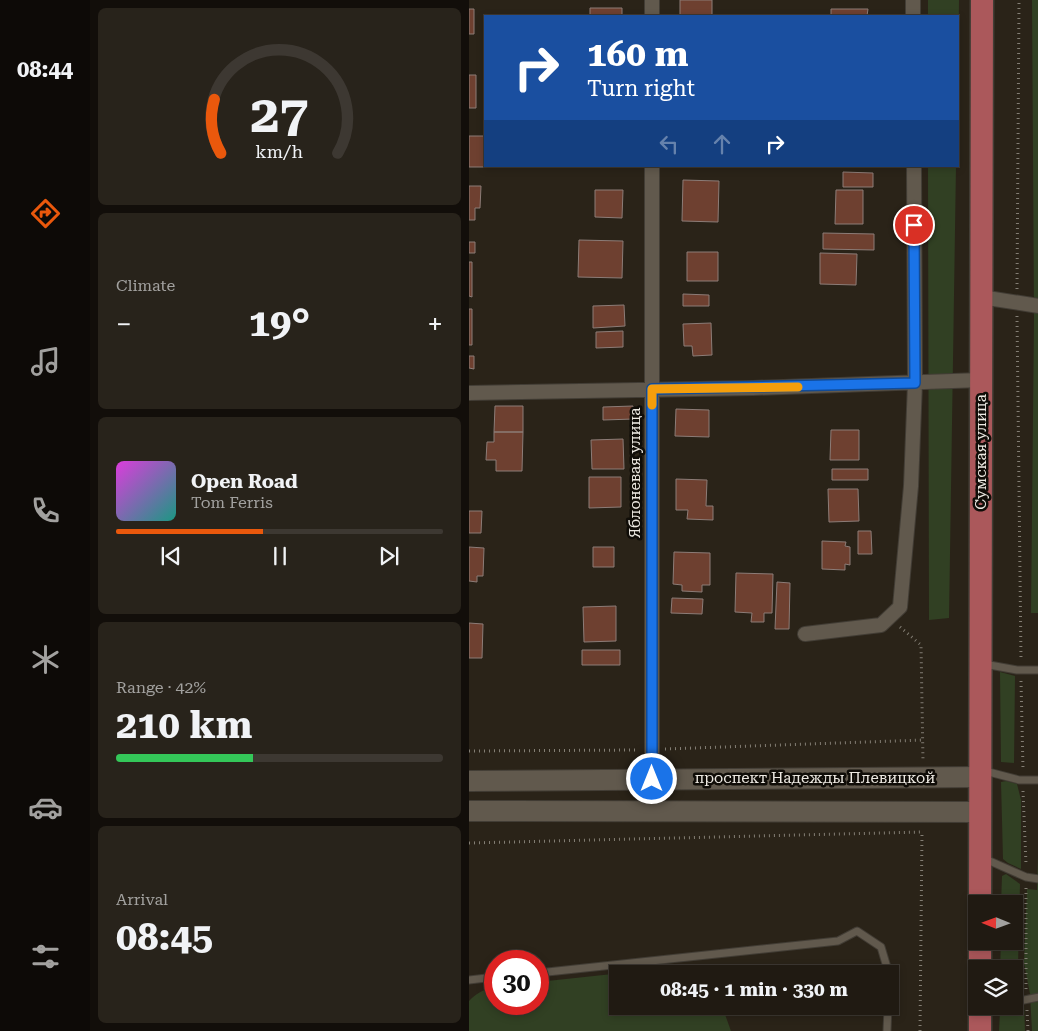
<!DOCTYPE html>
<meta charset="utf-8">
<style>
:root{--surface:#201a12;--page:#28231b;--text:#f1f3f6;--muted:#a2a19f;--line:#3d3832;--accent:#ea580c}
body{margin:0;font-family:"Roboto Serif",serif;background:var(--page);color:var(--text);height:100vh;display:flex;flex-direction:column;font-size:19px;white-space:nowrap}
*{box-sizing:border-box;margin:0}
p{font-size:16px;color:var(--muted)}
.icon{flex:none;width:28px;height:28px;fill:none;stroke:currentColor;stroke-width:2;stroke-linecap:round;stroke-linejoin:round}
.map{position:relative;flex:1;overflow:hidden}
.side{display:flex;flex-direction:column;gap:8px;padding:8px;background:#120e0a;width:379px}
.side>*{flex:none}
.guide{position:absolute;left:15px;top:15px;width:475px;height:152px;border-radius:0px;box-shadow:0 2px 8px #0003,0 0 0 1px var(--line);background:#1a4fa0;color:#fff;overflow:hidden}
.needle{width:32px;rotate:271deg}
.tools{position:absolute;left:499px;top:895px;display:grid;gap:10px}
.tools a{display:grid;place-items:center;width:55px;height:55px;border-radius:0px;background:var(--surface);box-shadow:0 2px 8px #0003,0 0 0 1px var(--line);font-size:25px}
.speed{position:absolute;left:15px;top:950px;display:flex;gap:10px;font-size:25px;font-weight:700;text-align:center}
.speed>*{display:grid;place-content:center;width:65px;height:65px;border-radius:50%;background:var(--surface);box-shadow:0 2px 8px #0003,0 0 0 1px var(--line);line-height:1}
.speed .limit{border:8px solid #d22;background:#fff;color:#111}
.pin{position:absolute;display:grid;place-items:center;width:42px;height:42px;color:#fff;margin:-21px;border:2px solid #fff;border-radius:50%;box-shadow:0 1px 5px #0007}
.me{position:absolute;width:55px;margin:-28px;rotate:0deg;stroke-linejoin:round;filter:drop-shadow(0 0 4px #0008)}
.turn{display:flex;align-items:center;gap:18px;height:105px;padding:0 20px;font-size:22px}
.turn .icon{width:65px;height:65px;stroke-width:2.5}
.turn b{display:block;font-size:35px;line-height:42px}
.lanes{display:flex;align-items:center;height:48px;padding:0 20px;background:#0003;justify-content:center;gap:25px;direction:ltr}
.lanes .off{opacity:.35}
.big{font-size:38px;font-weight:700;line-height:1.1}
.side .widget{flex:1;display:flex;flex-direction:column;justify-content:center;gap:8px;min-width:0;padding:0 18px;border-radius:8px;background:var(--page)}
.side .dial{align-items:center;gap:0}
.dial svg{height:130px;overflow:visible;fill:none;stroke:var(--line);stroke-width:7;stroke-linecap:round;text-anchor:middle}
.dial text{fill:var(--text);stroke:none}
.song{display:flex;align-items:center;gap:15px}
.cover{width:60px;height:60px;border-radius:8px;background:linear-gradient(135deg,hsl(300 70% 55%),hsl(170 70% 35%))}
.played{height:5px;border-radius:2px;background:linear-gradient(90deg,var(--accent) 45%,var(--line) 45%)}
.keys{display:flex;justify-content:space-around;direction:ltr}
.heat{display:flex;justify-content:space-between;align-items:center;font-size:28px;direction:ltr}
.charge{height:8px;border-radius:4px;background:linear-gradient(90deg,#34c759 42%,var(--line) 0)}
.trip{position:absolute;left:140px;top:965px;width:290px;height:50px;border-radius:0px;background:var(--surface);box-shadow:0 2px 8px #0003,0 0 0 1px var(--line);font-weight:700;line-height:50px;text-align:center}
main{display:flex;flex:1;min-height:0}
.tabs{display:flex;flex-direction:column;width:90px;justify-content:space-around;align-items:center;background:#0d0a07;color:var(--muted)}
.tabs .icon{width:35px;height:35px}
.tabs .selected{color:var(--accent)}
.tabs b{font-size:22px;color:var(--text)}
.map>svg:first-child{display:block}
.green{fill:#314023}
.building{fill:#6e4030;stroke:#8c7c77}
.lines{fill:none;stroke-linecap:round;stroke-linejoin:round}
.lane-casing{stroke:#423d35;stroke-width:9}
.street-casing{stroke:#423d35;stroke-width:16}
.secondary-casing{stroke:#423d35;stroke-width:22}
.primary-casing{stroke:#423d35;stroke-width:25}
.path{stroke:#837e74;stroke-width:3;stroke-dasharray:1 4;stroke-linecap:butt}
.lane{stroke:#61594d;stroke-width:7}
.street{stroke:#61594d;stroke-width:14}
.secondary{stroke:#61594d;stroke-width:20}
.primary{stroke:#ab585b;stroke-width:22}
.route-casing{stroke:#114b97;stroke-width:12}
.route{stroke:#1a73e8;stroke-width:9}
.slow{stroke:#f59e0b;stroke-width:9}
.labels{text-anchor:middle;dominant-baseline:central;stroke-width:5;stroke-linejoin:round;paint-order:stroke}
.street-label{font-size:15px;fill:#eeeae3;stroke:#100d08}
</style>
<main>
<nav class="tabs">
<b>08:44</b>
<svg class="icon selected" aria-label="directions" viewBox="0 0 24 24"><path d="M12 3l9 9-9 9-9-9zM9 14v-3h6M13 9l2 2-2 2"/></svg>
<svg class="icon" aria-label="music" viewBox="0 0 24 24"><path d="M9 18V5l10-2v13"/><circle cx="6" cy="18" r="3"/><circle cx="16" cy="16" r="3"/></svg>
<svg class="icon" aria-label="phone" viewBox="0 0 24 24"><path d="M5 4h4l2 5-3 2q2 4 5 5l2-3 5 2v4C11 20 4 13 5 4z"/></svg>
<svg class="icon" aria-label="climate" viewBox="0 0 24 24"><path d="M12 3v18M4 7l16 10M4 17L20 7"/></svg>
<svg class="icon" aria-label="car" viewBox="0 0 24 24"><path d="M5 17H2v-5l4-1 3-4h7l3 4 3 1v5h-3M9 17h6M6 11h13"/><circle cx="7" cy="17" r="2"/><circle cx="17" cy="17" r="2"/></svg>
<svg class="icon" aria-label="filters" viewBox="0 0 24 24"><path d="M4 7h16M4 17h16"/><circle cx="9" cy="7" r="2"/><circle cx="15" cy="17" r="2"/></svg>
</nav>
<section class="side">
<div class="widget dial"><svg viewBox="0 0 100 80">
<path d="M14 69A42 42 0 1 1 86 69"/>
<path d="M14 69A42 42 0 0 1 10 36" stroke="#ea580c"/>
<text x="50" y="56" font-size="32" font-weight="700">27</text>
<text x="50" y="72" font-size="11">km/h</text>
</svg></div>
<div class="widget"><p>Climate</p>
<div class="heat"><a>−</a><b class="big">19°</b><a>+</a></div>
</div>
<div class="widget">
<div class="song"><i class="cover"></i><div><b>Open Road</b><p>Tom Ferris</p></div></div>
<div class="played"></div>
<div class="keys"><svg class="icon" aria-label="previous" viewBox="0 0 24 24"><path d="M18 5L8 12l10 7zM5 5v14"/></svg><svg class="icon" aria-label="pause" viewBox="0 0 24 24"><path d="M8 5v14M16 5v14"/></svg><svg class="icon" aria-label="next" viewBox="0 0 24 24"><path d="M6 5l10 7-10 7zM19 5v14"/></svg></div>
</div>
<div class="widget"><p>Range · 42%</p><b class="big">210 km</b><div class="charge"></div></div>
<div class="widget"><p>Arrival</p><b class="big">08:45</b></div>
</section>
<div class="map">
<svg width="570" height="1031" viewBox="0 0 570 1031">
<rect width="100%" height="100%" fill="#2a2318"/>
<path class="green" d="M459,0H490L489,88V16H459Z
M563,0H569L570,613H562L565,317Z
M459,166H487L480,618L460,620Z
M531,672L546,676L545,763L532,762Z
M537,781L548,784L552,800V869L539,863L534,859L532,782Z
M569,855V1031H563L561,994L555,963L558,889L568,890Z
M537,874L551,884L549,965L554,996L545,998V969H531L532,941H545V904H532L533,876Z
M190,969L212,974H149V1006H253L262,1031H0V1001C6,994 17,988 26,987V1004H69V982Z
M555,1004L556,1031H530L531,1010L535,1007Z"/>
<path class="building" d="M211,0H243V16H211Z
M121,8H153V16H159H121Z
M0,9H5V34H0Z
M362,9H399L398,16H362Z
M0,75H7V108H0Z
M0,136H16V166L19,167H0Z
M374,172L404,173V187H374Z
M214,180L250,181L249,222L213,221Z
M0,186H12L11,208H6V220H0Z
M126,190H154L153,218L126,217Z
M367,190H394V224H366Z
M354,233L405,234V250L354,249Z
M110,240L154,241L153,278L109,277Z
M0,242H6V253H0Z
M218,252H249V281H218Z
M351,253L388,254L387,285L351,284Z
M0,262H3V297L0,296Z
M214,294L240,295V306H214Z
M155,305L156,326L124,328V306Z
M0,309H3V345H0Z
M242,323L243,355L224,356L223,346H215L214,324Z
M154,331V347L127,348V332Z
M0,356H5V369L0,368Z
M26,406H54V432H25Z
M164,406L165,419L134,420V407Z
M207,409L240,410V437L206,436Z
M362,430H390V460H361Z
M25,432H54L53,471H27V460H17L18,442H25Z
M154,439L155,469H123L122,440Z
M363,469H399V480H363Z
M120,477H152V507L120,508Z
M207,479L238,480L237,506H244V520L218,519L219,510H207Z
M359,489H389L390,521L360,522Z
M0,511H13L12,533H0Z
M389,531H402L403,554H389Z
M353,541L377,542L376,546L381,547V565L376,564V570L353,569Z
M0,547L15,548L14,576H8V582L0,581Z
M124,547H145V567H124Z
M205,552L241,553V585H233V592L213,591V585L204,584Z
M267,573L304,574L303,613H295V622H282L283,613L266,612Z
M308,582L321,583L320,629H306Z
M203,598L234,599L233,614L202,613Z
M147,606V641L115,642L114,607Z
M0,623L14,624L13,658H0Z
M113,650H151V665H113Z"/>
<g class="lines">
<g class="lane-casing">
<path id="lane" d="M515,664L548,670H570
M516,771L550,780H570
M514,858L557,877L570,879
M69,973L369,941L388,931L412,947L420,974
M0,980L26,977
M545,1002L570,997
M418,1031L419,1006"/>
</g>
<g class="street-casing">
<path id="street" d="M444,0V16
M183,16V0
M512,297L570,306
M0,393L284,388L512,380
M336,634L412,625L431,607L442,486L446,383L445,166
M183,779V166"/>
</g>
<g class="secondary-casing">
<path id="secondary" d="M0,781L511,777
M0,811L511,812"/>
</g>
<g class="primary-casing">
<path id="primary" d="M511,904L513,0
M511,969V941
M511,1031V1006"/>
</g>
<path class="path" d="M548,289L550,0
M548,316L552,659
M431,627L452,645L454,761
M552,681L554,769
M196,749L455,740
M0,751L169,750
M554,791L557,864
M0,843L453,832
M557,989V888
M558,1010L559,1031
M451,1031L453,832"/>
<use href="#lane" class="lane"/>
<use href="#street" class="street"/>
<use href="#secondary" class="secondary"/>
<use href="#primary" class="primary"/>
</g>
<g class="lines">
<g class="route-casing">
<path id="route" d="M183,779V389L446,383L445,225"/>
</g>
<use href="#route" class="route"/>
<path class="slow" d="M183,405V389L329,387"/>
</g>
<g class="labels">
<g class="street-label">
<text transform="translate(512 452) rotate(-90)">Сумская улица</text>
<text transform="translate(166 473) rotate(-90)">Яблоневая улица</text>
<text x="346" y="778">проспект Надежды Плевицкой</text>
</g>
</g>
</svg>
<div class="tools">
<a><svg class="needle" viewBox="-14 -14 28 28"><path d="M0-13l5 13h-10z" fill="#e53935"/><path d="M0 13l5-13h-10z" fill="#a2a19f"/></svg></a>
<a><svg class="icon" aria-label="layers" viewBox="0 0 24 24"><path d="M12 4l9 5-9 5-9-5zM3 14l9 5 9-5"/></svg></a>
</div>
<div class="speed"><div class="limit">30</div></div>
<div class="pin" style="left:445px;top:225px;background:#d93025"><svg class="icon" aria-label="arrive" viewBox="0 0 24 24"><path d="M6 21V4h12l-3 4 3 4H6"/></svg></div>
<svg class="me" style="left:183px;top:779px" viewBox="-20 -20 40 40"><circle r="17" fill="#1a73e8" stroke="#fff" stroke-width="3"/><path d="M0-11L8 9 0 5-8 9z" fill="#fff"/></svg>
<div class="trip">08:45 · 1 min · 330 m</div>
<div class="guide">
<div class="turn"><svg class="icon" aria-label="right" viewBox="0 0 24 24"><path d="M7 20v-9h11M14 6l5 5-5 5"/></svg><div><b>160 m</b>Turn right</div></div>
<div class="lanes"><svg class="icon off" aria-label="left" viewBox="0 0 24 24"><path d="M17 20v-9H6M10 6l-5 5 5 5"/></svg><svg class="icon off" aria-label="ahead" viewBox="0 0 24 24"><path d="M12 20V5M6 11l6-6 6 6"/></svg><svg class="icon" aria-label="right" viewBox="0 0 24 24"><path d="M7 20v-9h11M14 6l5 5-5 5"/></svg></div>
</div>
</div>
</main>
